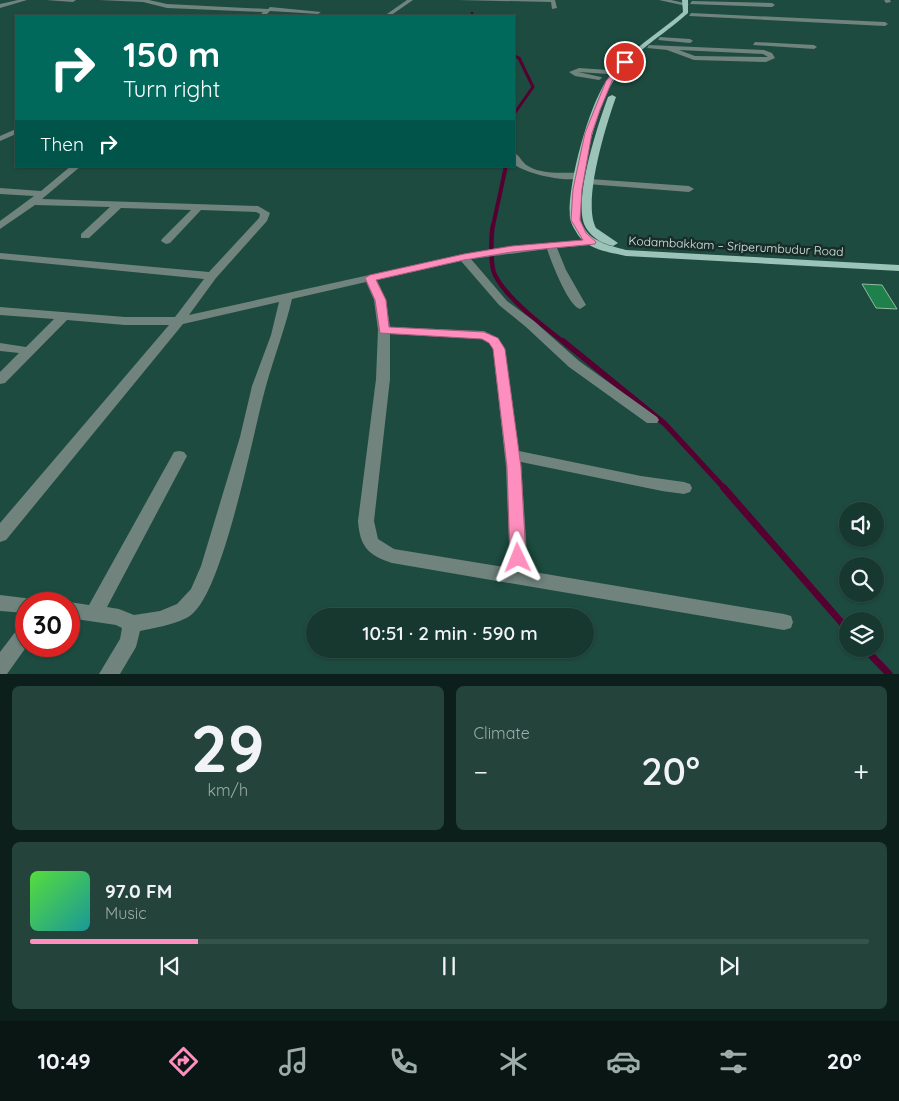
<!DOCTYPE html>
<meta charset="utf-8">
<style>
:root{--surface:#16382f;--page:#23433b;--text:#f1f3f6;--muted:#9eacaa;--line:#35524b;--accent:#fe8ebd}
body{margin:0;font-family:Quicksand,sans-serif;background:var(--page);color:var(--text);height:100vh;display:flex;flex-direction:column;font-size:19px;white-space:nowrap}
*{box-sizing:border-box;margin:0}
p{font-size:16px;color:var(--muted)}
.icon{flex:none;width:28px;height:28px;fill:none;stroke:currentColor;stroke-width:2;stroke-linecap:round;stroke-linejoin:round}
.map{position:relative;height:674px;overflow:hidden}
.panel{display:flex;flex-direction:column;gap:12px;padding:12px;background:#0c1f1a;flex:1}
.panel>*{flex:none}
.top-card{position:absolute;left:15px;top:15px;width:500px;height:152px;border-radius:0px;box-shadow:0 1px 4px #0004,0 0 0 1px var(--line);background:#00695c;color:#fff;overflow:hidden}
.buttons{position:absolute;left:839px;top:502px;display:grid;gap:10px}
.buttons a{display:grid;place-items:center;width:45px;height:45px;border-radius:50%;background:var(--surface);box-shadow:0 1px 4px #0004,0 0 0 1px var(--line);font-size:25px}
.speed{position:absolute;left:15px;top:592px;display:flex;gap:10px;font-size:25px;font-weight:700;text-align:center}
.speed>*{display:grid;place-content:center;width:65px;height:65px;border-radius:50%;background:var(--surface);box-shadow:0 1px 4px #0004,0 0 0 1px var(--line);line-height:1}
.speed .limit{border:8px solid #d22;background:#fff;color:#111}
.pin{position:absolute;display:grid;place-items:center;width:42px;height:42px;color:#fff;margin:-21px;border:2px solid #fff;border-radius:50%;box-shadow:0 1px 5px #0007}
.me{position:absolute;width:55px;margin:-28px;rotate:358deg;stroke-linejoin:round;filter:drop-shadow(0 0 4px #0008)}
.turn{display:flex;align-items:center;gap:18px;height:105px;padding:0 25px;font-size:22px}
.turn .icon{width:65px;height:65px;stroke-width:2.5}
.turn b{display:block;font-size:35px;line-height:42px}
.then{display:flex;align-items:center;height:48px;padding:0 25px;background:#0003;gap:10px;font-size:19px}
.big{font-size:38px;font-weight:600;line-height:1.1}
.panel .tile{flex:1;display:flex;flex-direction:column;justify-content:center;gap:8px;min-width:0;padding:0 18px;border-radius:8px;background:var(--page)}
.panel .dial{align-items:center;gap:0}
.dial b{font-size:65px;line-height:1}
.song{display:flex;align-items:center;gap:15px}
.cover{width:60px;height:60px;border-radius:8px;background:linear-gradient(135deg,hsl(110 70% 55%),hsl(180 70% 35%))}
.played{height:5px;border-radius:2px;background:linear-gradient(90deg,var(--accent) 20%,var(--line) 20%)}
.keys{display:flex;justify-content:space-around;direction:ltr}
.heat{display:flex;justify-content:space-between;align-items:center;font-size:28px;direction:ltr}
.panel .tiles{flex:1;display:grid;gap:12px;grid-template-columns:1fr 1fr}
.tile:last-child{grid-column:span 2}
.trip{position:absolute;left:306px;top:608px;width:288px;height:50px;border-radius:25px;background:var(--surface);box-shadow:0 1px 4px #0004,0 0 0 1px var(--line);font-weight:600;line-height:50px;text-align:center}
.tab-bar{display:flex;height:80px;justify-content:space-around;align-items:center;background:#091613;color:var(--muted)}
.tab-bar .icon{width:35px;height:35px}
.tab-bar .selected{color:var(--accent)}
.tab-bar b{font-size:22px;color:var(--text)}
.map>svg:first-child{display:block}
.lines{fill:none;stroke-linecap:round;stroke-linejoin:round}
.stream-far5{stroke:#560031;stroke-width:2.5}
.stream-far4{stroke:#560031;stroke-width:3}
.stream-far3{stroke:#560031;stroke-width:4}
.stream-far2{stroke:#560031;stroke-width:4.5}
.stream-far1{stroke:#560031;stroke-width:5.5}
.stream{stroke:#560031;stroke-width:7}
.building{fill:#1e814c;stroke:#94b99f}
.minor{fill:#70837d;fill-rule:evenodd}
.major{fill:#9bc3b7;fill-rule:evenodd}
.route{fill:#fe8ebd;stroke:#a55c7b}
.labels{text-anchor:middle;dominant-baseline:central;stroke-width:5;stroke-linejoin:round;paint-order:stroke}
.far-street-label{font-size:12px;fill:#d5ede6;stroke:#192c27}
</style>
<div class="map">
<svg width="899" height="674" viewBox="0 0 899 674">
<rect width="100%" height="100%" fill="#1d4b3f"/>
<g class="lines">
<path class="stream-far5" d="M472,13L473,16
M514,55L520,59"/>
<path class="stream-far4" d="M514,114L533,87L519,58"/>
<path class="stream-far3" d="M493,226L506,166"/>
<path class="stream-far2" d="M493,225C491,235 490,266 495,275C507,299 543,326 565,343"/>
<path class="stream-far1" d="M563,341L665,424L725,489"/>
<path class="stream" d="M724,488L848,630
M865,649L889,674"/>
</g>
<path class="building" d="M862,284L882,285L897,309L876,308Z"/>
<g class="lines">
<path class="minor" d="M18,0H27L0,8V4Z
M46,0H76L73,2Z
M99,0H149L167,4L268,9L270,7L321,12L318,14L270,11L265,16H259L263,12L167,8L143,2Z
M407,0H413L390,16H384Z
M457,0H555L557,8L552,9L551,2Z
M659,0H671L689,4L686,6Z
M884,0H890L891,2L886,3Z
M692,1L772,3L775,5L772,7L690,4Z
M691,13L885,22L888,24L885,26L689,16Z
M660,37L690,39L693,41L690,43L658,40Z
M755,42L814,45L817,47L814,49L753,45Z
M649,45L764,50L772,53L775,58L766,62L694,60L667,50L647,48ZM679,50L763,54L768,57L695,56Z
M579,68L608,70L611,72L608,74L578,72L601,77L602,78L599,80L575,76L569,72Z
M16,129V134L0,141V136Z
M514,153C520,155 521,162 528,166C542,175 564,172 580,173L584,176C573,185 527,174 515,165Z
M71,166H81L42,199L258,206L270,213L267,221L216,278L189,315L464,254L512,246L605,239V243L601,244L557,248L566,270L586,305L580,309C568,306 551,261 547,249L471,259L507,301L534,321L579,361L657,417L659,420L657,423H647L569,367L526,327L499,305L461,261L377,280L386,300L390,327L484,331L498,338L505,349L519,451L641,476L684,482L690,484L692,488L690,492L684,494L662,491L521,462L528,571L784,614L791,616L793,622L791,628L784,630L392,563C368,555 360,547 358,521L376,379L378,330L374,300L366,282L292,299C285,329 274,357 266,386C253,432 224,590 191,615C179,624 154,628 140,631L136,647L120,674H99L120,639L122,628L116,625L69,618V604H64L69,602L89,605L174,452L179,451L184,452L187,456L107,607L119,609L134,615L160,611L177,604L191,589L201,566L240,437L252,386L271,335L279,302L183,324L6,540L0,542V523L169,325H125L67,320L5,383L0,384V372L19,353L0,351V343L26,347L54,319L0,315V307L125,317H175L204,279L0,259V253L209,272L259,218L260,214L256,212L201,210L170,243L166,244L161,241L162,239L191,210L121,208L89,238H81V234L110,207L35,205L0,229V221L34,196L0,194V188L41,191ZM390,334L481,339L489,343L493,349L506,467L510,568L394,549L378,539L374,521L390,379Z
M590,179L689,186L694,189L689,192L587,184L585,182Z
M0,595L33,599L35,604H26V613L0,611Z
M26,624L27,646L7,674H0V652L19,627Z"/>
<path class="major" d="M682,0H688V13C664,35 632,52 614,80C599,101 570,201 582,224C590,242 608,245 626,250L899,265V271L626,256C609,252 589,250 578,235C575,230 571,224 570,218C567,186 589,103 609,77C629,50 659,33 683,12Z
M612,95L616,97C606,125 582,202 596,228L618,243L613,246C601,243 589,236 584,224C574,197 598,124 608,97Z"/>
</g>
<path class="route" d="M623,61L628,62L612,81L600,110L592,133L582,189L580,220L586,233L596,242L595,244L512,252L464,260L376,280L386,300L389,327L484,332L498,338L505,349L521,467L526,558L523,562L518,564L512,562L510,558L507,467L493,349L489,343L482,339L380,333L375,300L365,278L370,275L464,254L512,246L583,240L571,220L573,189L585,133L606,81Z"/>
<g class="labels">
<g class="far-street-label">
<text transform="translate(736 246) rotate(3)">Kodambakkam – Sriperumbudur Road</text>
</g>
</g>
</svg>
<div class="buttons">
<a><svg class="icon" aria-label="sound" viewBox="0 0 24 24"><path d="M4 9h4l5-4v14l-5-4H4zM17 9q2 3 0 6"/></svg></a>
<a><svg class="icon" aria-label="search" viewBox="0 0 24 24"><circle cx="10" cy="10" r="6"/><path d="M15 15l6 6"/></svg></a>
<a><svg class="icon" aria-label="layers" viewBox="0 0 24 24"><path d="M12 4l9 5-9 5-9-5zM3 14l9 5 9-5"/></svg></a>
</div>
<div class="speed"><div class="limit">30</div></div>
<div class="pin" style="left:625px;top:62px;background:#d93025"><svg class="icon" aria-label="arrive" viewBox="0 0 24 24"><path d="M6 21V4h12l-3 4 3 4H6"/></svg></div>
<svg class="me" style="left:518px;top:558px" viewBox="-20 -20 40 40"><path d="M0-17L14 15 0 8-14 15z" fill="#fe8ebd" stroke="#fff" stroke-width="4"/></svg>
<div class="trip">10:51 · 2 min · 590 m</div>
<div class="top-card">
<div class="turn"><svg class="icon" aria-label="right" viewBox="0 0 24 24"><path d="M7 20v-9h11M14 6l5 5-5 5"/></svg><div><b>150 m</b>Turn right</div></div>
<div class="then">Then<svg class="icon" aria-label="right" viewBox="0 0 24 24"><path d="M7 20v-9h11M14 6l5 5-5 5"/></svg></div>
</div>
</div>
<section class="panel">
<div class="tiles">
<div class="tile dial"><b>29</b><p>km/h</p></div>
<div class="tile"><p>Climate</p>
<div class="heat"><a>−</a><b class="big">20°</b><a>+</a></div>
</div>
<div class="tile">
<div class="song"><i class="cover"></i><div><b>97.0 FM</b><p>Music</p></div></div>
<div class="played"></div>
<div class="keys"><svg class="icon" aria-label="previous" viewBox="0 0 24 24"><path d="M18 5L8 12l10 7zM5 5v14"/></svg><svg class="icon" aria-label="pause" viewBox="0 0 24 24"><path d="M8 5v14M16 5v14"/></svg><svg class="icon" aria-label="next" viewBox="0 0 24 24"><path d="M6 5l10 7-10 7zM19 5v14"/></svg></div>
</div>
</div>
</section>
<nav class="tab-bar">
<b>10:49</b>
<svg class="icon selected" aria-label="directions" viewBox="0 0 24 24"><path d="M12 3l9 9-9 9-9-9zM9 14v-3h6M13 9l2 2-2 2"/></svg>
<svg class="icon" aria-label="music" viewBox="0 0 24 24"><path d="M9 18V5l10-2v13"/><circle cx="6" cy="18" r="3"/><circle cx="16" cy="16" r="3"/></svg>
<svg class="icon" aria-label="phone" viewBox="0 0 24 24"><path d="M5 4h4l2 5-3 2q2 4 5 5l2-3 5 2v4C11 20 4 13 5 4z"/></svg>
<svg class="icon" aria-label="climate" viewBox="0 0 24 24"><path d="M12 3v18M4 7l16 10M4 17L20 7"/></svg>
<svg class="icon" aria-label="car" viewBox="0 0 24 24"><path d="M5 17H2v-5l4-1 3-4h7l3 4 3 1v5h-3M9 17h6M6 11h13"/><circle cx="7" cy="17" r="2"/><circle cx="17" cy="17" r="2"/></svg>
<svg class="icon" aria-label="filters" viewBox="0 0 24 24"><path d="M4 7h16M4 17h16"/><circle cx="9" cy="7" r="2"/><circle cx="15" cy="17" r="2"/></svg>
<b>20°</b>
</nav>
